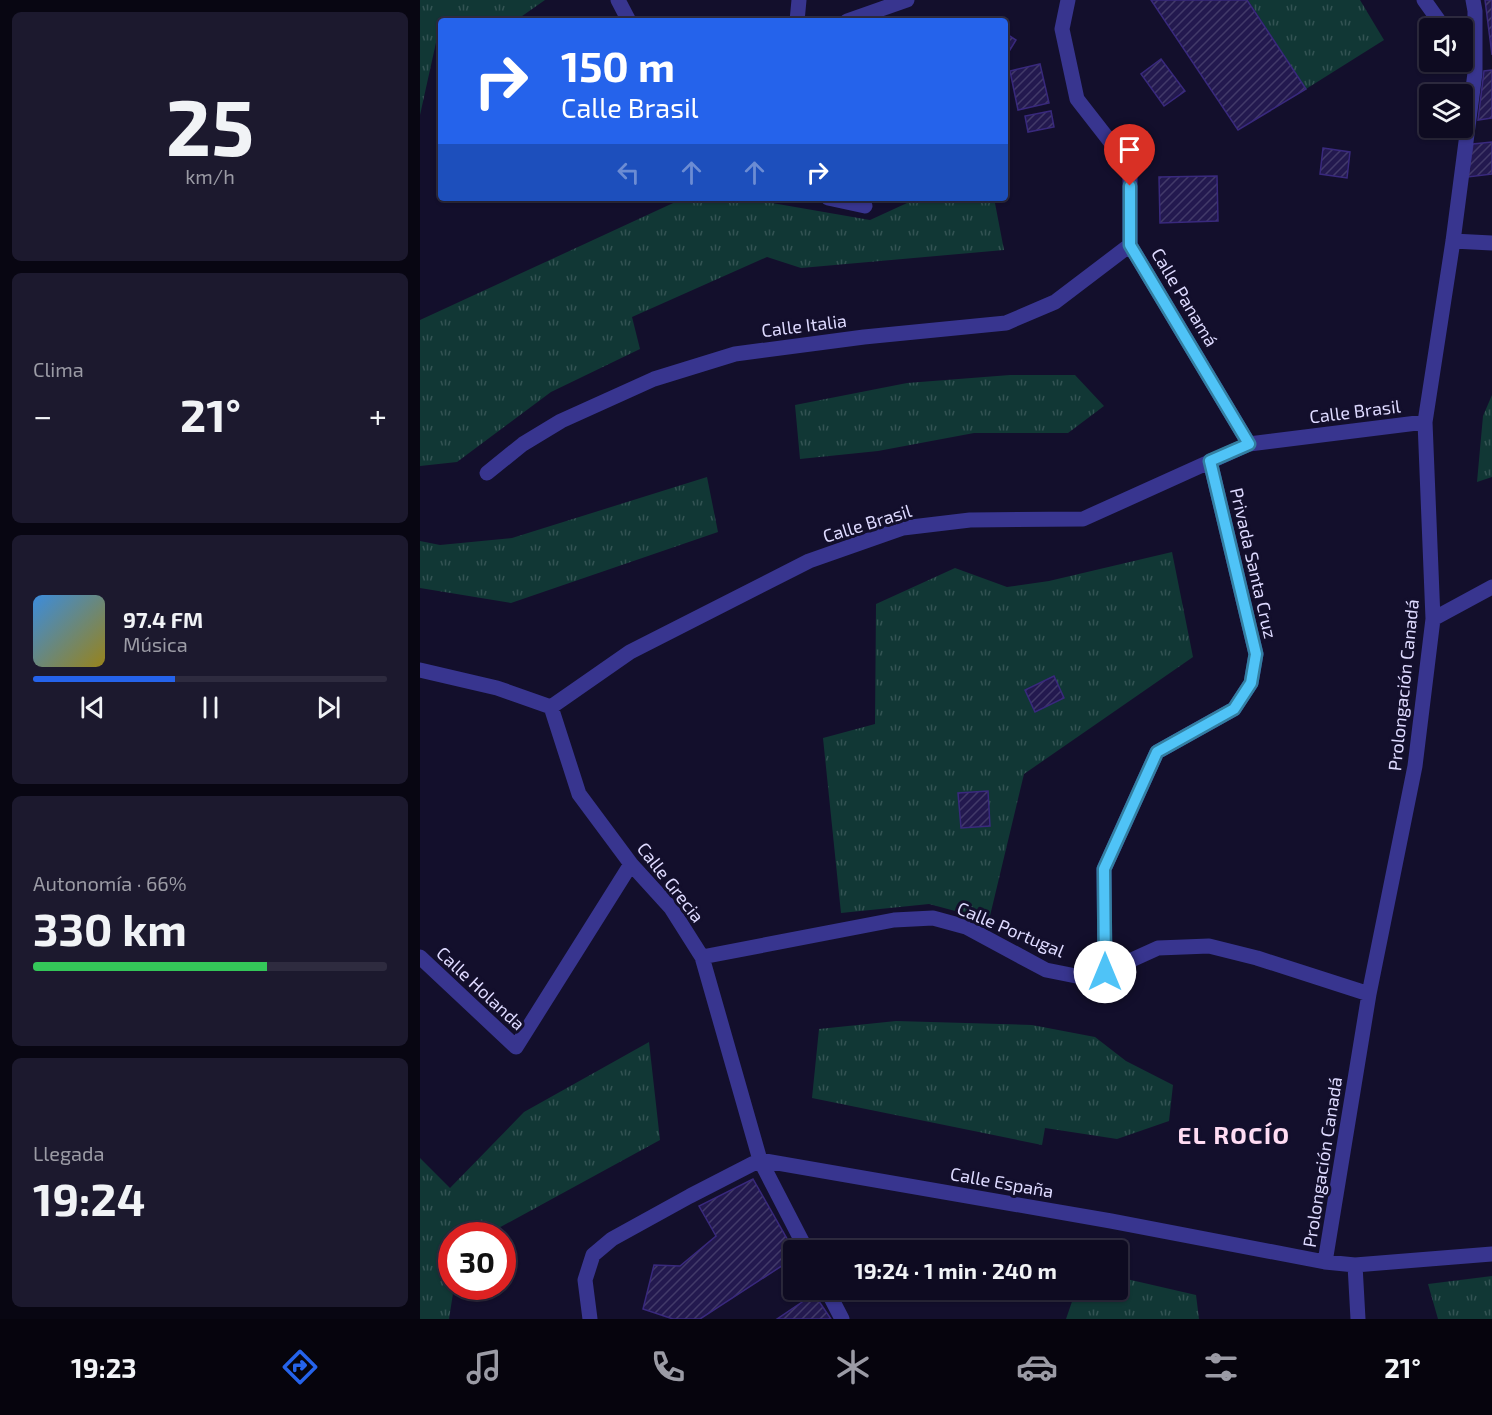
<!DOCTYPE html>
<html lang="es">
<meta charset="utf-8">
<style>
:root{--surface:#0e0b21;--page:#1c192e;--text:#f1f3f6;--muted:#9b9ba5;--line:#2e2b3f;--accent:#2563eb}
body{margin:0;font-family:"Exo 2",sans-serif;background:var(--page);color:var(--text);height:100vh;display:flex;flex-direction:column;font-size:22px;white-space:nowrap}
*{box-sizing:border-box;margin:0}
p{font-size:20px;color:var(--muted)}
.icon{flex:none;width:33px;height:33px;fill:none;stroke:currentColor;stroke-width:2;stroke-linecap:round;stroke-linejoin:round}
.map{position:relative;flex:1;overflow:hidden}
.details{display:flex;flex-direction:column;gap:12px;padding:12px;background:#080612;width:420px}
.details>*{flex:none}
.top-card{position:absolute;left:18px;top:18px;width:570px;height:183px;border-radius:6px;box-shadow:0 2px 4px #0004,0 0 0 2px var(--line);background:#2563eb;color:#fff;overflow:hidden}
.fabs{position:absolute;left:999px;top:18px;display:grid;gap:12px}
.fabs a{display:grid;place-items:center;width:54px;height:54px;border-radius:6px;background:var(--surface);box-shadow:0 2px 4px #0004,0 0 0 2px var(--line);font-size:30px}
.speed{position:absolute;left:18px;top:1222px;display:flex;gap:12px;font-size:30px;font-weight:700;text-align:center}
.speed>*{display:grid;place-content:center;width:78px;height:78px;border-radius:50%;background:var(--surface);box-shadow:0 2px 4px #0004,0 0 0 2px var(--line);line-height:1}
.speed .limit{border:9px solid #d22;background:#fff;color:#111}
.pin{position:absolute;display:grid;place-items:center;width:51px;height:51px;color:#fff;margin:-62px -26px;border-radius:50% 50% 50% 0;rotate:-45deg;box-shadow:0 0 6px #0007}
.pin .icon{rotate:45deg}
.me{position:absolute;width:66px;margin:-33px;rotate:0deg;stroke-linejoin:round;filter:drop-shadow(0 0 4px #0008)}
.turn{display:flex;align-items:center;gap:21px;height:126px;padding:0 24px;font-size:27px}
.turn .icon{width:78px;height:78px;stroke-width:2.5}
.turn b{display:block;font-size:42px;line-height:51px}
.lanes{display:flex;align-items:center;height:57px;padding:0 24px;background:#0003;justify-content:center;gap:30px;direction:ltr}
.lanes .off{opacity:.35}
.big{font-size:45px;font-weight:700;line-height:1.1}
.details .card{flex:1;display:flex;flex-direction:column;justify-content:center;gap:9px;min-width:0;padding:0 21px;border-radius:9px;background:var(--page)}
.details .dial{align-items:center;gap:0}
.dial b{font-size:78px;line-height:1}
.song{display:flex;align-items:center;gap:18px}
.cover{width:72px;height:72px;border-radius:9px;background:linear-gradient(135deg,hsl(210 70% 55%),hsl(50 70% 35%))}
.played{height:6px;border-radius:3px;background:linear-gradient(90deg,var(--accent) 40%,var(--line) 40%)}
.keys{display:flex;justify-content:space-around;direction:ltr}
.heat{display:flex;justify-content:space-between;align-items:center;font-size:33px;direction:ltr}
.charge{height:9px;border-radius:4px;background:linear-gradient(90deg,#34c759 66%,var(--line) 0)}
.trip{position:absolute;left:363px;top:1240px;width:345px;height:60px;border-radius:6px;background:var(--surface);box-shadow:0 2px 4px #0004,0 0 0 2px var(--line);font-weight:700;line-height:60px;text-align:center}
.dock{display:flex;height:96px;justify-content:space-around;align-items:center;background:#06040d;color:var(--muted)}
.dock .icon{width:42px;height:42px}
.dock .current{color:var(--accent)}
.dock b{font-size:27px;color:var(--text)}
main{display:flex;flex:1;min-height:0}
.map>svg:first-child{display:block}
.grass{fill:url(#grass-tufts)}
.building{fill:url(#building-hatch);stroke:#39297d;stroke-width:1.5}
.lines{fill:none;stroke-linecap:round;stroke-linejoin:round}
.minor{stroke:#38358f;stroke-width:15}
.route-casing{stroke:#337fa1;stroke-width:15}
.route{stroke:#4fc3f7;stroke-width:10}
.labels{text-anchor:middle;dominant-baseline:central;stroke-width:6;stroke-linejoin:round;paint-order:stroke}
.street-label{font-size:18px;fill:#dedaff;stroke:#130f2c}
.district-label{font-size:24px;font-weight:bold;letter-spacing:1.5px;fill:#ffdcf3;stroke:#130f2c}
</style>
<main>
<section class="details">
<div class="card dial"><b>25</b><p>km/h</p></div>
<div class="card"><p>Clima</p>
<div class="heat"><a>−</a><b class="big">21°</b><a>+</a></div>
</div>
<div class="card">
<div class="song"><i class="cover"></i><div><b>97.4 FM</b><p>Música</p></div></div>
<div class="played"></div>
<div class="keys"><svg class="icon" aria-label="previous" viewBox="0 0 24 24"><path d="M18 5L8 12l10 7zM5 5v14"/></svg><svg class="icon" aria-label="pause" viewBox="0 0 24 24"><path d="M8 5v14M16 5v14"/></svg><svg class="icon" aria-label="next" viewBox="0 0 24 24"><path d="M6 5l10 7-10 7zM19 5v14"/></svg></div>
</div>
<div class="card"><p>Autonomía · 66%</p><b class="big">330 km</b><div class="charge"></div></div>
<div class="card"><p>Llegada</p><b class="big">19:24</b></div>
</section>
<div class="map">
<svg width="1072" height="1319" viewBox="0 0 1072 1319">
<defs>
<pattern id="grass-tufts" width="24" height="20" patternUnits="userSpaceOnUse" patternTransform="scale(1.5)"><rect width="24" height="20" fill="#113735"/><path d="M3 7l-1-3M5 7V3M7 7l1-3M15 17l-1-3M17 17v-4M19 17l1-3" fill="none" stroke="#335353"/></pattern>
<pattern id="building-hatch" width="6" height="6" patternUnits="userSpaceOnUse" patternTransform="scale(1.5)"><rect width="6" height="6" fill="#23194f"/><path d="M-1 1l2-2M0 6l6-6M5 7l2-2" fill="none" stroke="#423a69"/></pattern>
</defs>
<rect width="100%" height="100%" fill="#130f2c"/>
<path class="grass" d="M0,0H125L95,21H21V29H19L0,115Z
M828,0H940L964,40L886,89Z
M264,198H323L450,220L498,198H574L584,250L381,268L347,257L212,317L220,349L131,392L37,462L0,466V320Z
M590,375H655L684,406L648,433H554L458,451L380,459L375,405L487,383Z
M1072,395V477L1057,482L1063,416Z
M287,477L298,532L91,603L0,588V541L20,545L92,538Z
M752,552L773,657L604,774L569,920L509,904L421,913L403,738L455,724L456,604L535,568L587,587L629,581Z
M476,1021L612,1025L675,1037L706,1061L753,1085L749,1121L697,1139L625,1128L622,1145L392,1098L399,1029Z
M229,1042L240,1140L64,1236H32V1287H34L29,1319H0V1158L30,1188L104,1112Z
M1072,1276V1319H1018L1008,1284Z
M698,1277L776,1295L779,1319H646L656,1290H698Z"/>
<path class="building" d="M731,0H827L886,89L818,130Z
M1065,0H1072V55Z
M585,33L596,40L585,58Z
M741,59L765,91L744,106L721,74Z
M620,64L629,103L598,110L590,71Z
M1072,70V118L1058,120L1064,71Z
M631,111L634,127L608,132L605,116Z
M1072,142V174L1048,177L1053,144Z
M903,148L930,152L927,178L900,174Z
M797,176L798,221L740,223L739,177Z
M634,676L644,698L615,712L605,690Z
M568,791L570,826L541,828L538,793Z
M333,1179L374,1251V1258L280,1319H253L223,1309L234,1265L260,1266L296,1236L279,1206Z
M394,1294L411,1319H357Z"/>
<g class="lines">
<path class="minor" d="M198,0L209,21
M648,0L642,29L657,99L710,167V245L829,444
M1004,0L1024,28
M377,21L379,0
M427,21L487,0
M408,198L445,206
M1033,241L1072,243
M67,473L103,444L141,421L234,379L315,354L444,337L586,323L635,302L710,245
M1013,619L1072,587
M0,670L77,688L131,707L210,652L389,561L483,528L550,520L663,519L829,444L1005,422
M131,707L159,794L211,864L251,908L282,957L340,1160L387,1251
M0,957L96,1047L211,864
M282,957L474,920L513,918L546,927L626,970L656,976L685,972L738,948L789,946L837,958L949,994
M685,972L684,869L737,752L814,709L831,683L836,654L790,461
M905,1262L949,994L995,766L1013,619L1005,422L1033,241L1055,73V11L1053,0
M935,1265L938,1319
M407,1290L422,1319
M170,1319L165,1280L173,1255L192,1239L270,1196L340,1160L691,1221L905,1262L935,1265L1072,1254"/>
</g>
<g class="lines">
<g class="route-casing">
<path id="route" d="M685,972L684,869L737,752L814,709L831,683L836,654L790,461L829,444L710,245V186"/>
</g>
<use href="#route" class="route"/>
</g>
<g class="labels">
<g class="street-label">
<text transform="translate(765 297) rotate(59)">Calle Panamá</text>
<text transform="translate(384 325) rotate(-7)">Calle Italia</text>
<text transform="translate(935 411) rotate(-7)">Calle Brasil</text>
<text transform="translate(447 523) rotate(-17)">Calle Brasil</text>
<text transform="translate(834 563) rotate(77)">Privada Santa Cruz</text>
<text transform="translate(983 685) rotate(-84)">Prolongación Canadá</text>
<text transform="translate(251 882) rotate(52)">Calle Grecia</text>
<text transform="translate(591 929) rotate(23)">Calle Portugal</text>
<text transform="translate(61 988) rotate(43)">Calle Holanda</text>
<text transform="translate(902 1162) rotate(-81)">Prolongación Canadá</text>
<text transform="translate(582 1182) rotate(10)">Calle España</text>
</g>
<g class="district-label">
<text x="814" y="1134">EL ROCÍO</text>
</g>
</g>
</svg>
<div class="fabs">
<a><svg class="icon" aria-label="sound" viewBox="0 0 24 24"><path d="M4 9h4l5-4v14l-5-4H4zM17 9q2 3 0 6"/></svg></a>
<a><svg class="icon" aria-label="layers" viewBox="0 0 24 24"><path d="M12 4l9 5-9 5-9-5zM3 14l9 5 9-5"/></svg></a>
</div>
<div class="speed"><div class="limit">30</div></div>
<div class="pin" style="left:710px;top:186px;background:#d93025"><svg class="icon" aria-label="arrive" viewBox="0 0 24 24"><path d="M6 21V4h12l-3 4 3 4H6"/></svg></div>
<svg class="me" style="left:685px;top:972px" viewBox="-20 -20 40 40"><circle r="19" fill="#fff"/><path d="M0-13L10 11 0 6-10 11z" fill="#4fc3f7"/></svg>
<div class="trip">19:24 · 1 min · 240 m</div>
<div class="top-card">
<div class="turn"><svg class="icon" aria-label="right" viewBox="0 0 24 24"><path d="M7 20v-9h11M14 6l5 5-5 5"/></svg><div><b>150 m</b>Calle Brasil</div></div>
<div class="lanes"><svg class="icon off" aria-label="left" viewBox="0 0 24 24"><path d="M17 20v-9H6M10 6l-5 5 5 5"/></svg><svg class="icon off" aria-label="ahead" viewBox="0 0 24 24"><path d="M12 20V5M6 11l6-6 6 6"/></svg><svg class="icon off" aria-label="ahead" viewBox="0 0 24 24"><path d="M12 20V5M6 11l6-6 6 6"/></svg><svg class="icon" aria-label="right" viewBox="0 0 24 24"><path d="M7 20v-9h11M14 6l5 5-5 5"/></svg></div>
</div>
</div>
</main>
<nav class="dock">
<b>19:23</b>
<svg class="icon current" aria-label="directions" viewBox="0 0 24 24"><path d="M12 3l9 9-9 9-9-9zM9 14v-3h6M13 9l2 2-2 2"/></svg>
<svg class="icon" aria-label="music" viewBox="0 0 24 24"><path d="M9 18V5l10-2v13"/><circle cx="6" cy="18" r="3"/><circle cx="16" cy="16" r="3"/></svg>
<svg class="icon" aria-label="phone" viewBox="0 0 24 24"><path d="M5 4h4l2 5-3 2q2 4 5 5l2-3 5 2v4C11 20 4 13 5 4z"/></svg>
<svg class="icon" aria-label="climate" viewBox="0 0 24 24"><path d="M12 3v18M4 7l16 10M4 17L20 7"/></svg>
<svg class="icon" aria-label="car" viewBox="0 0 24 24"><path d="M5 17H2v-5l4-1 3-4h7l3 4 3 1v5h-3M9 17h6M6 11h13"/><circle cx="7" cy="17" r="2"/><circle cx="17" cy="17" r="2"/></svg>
<svg class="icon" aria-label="filters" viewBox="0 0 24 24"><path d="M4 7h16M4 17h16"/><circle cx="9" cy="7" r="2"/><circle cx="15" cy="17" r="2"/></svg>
<b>21°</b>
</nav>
